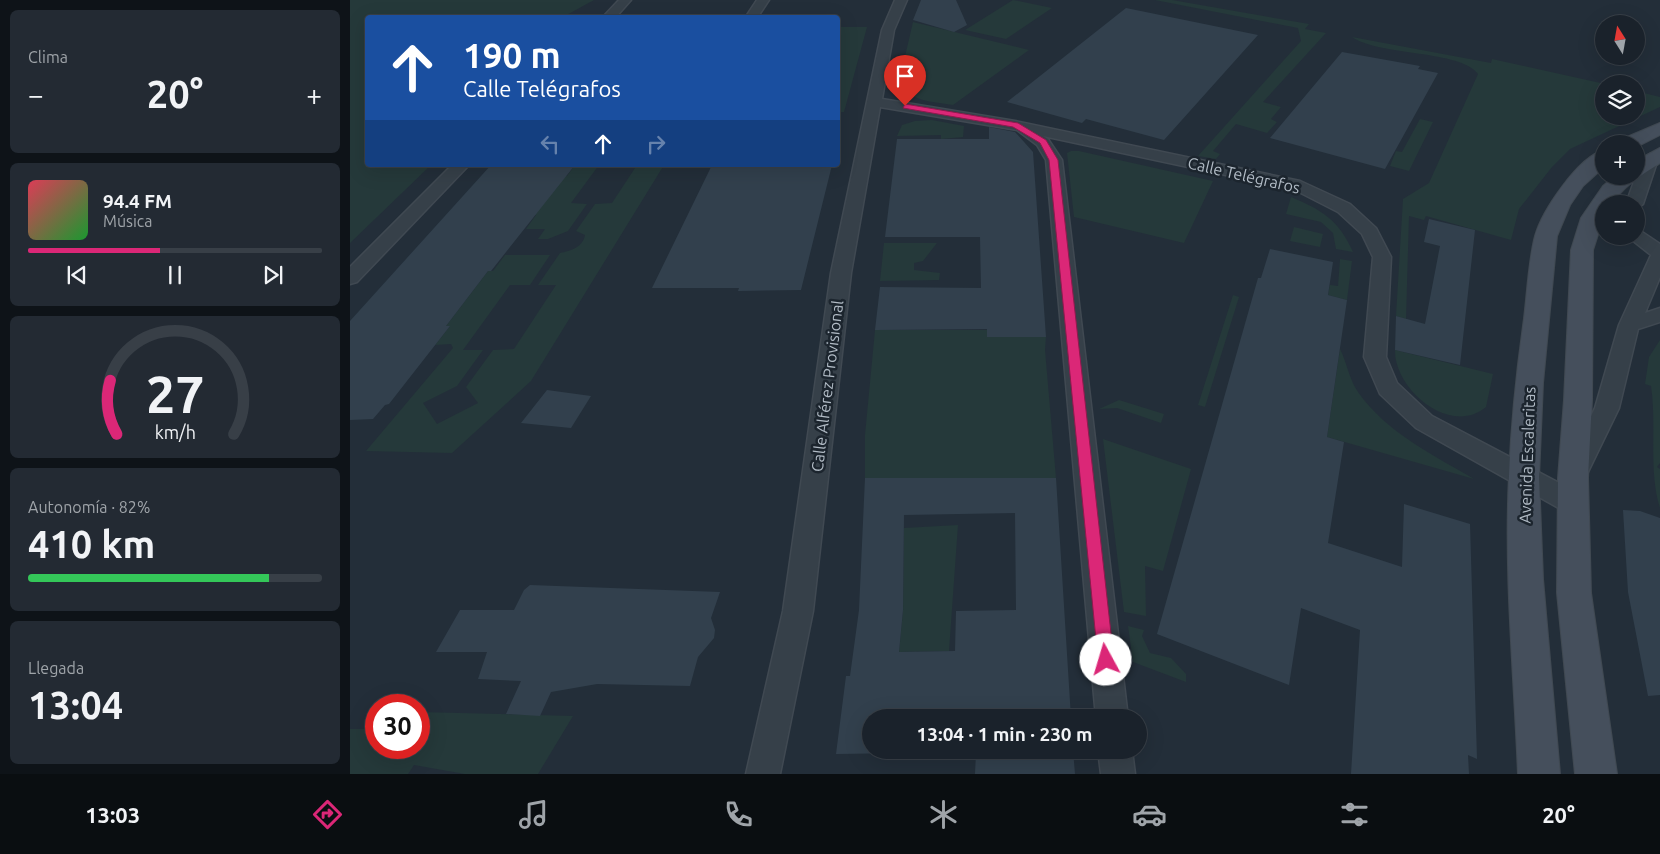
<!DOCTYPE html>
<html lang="es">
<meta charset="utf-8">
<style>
:root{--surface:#1a222b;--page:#232a33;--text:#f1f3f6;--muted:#9fa4a9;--line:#383f47;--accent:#db2777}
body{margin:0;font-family:Ubuntu,sans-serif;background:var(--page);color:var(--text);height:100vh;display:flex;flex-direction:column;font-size:19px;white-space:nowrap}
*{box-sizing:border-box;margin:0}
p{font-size:16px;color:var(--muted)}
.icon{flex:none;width:28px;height:28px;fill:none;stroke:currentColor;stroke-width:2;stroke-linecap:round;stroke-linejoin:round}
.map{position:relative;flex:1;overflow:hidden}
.panel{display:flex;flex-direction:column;gap:10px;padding:10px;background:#0e1318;width:350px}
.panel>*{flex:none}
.top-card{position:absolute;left:15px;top:15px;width:475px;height:152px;border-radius:5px;box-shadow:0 5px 20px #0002,0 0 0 1px var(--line);background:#1a4fa0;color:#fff;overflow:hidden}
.needle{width:32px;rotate:349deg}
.controls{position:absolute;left:1245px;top:15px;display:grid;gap:10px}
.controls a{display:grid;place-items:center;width:50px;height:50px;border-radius:50%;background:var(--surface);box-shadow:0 5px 20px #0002,0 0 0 1px var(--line);font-size:25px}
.speed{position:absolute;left:15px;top:694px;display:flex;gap:10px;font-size:25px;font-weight:700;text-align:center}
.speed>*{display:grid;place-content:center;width:65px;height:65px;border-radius:50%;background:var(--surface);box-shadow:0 5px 20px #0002,0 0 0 1px var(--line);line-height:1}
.speed .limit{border:8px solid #d22;background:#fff;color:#111}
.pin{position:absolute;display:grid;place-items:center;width:42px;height:42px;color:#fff;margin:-51px -21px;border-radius:50% 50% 50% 0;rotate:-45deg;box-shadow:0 0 5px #0007}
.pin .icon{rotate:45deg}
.me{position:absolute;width:55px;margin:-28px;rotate:354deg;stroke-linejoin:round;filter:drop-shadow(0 0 4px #0008)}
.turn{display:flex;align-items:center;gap:18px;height:105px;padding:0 15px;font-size:22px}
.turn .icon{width:65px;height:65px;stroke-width:2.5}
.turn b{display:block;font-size:35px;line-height:42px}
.lanes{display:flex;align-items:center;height:48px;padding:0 15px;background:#0003;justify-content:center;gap:25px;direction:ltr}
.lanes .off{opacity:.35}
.big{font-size:38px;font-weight:700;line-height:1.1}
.panel .card{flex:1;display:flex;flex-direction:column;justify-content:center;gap:8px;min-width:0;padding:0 18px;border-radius:8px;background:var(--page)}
.panel .dial{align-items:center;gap:0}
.dial svg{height:130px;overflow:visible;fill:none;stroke:var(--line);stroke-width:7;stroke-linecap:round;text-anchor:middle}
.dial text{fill:var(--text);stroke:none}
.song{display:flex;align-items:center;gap:15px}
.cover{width:60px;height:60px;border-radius:8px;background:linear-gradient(135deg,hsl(350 70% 55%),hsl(130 70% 35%))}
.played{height:5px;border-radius:2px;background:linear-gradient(90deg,var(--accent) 45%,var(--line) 45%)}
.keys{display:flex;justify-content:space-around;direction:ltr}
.heat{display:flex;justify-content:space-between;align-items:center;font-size:28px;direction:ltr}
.charge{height:8px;border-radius:4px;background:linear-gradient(90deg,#34c759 82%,var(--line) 0)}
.trip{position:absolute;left:512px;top:709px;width:285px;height:50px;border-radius:25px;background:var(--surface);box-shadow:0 5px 20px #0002,0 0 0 1px var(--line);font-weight:700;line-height:50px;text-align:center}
.tabs{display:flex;height:80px;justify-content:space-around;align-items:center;background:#0a0e11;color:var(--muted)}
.tabs .icon{width:35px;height:35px}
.tabs .current{color:var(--accent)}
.tabs b{font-size:22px;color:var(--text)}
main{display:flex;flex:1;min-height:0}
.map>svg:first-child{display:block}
.green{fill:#25393a}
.building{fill:#32404d;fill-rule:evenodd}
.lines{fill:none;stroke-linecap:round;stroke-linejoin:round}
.street-casing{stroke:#404952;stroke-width:3}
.secondary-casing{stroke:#404952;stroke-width:2}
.street{fill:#364049;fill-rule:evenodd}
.secondary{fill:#454f5c;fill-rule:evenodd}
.route{fill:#db2777;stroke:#8e194d}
.labels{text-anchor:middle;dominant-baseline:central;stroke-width:5;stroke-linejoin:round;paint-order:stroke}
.street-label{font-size:16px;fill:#b1bbc5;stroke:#1c252e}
</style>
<main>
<section class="panel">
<div class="card"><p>Clima</p>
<div class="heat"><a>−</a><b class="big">20°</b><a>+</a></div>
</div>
<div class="card">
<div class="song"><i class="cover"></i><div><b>94.4 FM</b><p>Música</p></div></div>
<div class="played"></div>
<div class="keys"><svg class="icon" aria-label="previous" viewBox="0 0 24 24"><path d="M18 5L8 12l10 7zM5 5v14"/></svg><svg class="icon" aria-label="pause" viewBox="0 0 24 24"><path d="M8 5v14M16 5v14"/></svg><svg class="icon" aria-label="next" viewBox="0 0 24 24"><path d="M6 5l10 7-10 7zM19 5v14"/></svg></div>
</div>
<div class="card dial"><svg viewBox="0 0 100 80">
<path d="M14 69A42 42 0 1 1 86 69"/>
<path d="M14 69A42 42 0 0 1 10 36" stroke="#db2777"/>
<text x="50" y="56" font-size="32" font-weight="700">27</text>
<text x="50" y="72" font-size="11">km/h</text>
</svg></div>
<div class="card"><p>Autonomía · 82%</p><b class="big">410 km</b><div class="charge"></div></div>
<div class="card"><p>Llegada</p><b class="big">13:04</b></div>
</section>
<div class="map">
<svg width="1310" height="774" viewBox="0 0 1310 774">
<rect width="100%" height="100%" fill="#232e39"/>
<path class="green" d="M0,0H244L213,17L18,18V165H81L0,243Z
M663,0L702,8L656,39L615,30Z
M805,0H822L959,24L955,29L976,33L913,102L931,107L921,119L927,122L917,133L886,124L863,151L870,154L866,159L848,156L951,41L948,28Z
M563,22L679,50L603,105C585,102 567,102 552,89L550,78Z
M488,27H517L494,112H488Z
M1002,37L1141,63L1142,59L1255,84L1254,116H1286V91L1310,97V107L1220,149L1202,167L1169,209L1161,240L1076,216L1074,220L1059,216L1056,319L1046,316L1053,199L1079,183L1128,74C1111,50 1029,56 1002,37Z
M1070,119L1083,122L1059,171L1040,166L1046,151L1052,152Z
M582,120L614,126L613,137L591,139V135L547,136L552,125L565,121Z
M721,151H729L863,181L834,243L724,217L717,153Z
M225,165H249L221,203L237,204L218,231L198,239H188L195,229H176L186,215H183L213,176H217Z
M287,165H314L181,381L102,453L16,451L103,348L101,344L85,345L100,326H96L138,271H143L155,255H200L180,285H160L113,350H133L107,386L73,403L87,424L128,403L116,387L143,350L164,349L206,285H188L210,253C221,251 233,247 235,235L226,231L245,204L262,203Z
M941,197C972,210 989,220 1003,252L986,249L983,233L971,222L936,214Z
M944,227L973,234L970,247L940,241Z
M534,243H587L573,261L564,263V270L590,273L589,280L530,281Z
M990,259L1002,261L997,300L978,295L980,285L988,286Z
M883,295L889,297L855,407L848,405Z
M525,330H637V337H696L695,350L706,478H515V435Z
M1310,340V463L1307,467L1310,469V508C1298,470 1307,426 1301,386L1295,384L1299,357Z
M990,349C997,363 999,379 1008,392C1037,433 1082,454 1124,479L977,437Z
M1045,350L1143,374L1136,407C1100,437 1044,389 1045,350Z
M769,400L814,414L811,423L767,408L749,409Z
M753,439L841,469L813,571L795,566L796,616L774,612Z
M608,525L599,651L549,652L553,610L554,528Z
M778,626L794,630L792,636L800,653L821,658L836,674V682L783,662Z
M69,712L223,716L188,774H115L64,765L58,774H0V729H26V748H69Z"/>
<path class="building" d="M571,0H606L617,25L604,32L563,20Z
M776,8L908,35L814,140L736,119L732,123L657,102Z
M992,52L1070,66L1068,69L1088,73L1035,169L920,138Z
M639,127L665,132L683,152L696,337H637V329L525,330L530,287L631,288L630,237H535L547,139H639Z
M141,165H225L141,271H138L96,326H100L39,404L35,405L23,419L0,420V321Z
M362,165H482L451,290L388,291L389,288H302Z
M1079,219L1125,230L1110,365L1045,350L1046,316L1075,324L1090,246L1074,242Z
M920,249L983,262L978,295L997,300L977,437L994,442L978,543L1052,567L1054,504L1120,524L1127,759L1118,755L1119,774H1001L1010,630L951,608L939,685L807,634L908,278H911Z
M197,390L241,396L221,428L171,423Z
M515,478H706L721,718H521V750H723L725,774H625L626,752L486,754L496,676H500L509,610ZM665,513L666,610L606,611L605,651L549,652L553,610L554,515Z
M1273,510L1290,511L1310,518V695L1298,696L1278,592Z
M180,585L370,592L361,618L365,630L364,638L348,657L340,686L247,684L201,692L190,716L156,714L171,681L128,679L137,652H86L110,610H164L174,590Z"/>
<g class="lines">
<g class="street-casing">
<path id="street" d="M269,0H281L265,18H252Z
M407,0H419L407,18H395Z
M545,0H557L544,30L532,99L665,121L950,181L1000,204L1026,228L1041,257L1036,357L1047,383L1082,416L1232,495L1236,503L1232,511L1223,514L1214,511L1066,428L1030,394L1014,357L1023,257L1012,234L988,212L945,190L693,136L698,139L712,160L778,718H746L696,160L687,145L667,130L530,107L501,273L463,611L430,774H396L433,611L481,273L532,30Z
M1300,154L1308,159L1293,204L1286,209V204H1276L1292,159Z
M102,165H119L7,282L0,284V267Z
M1286,231L1292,232L1310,244V277L1295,313L1310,308V322L1288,329L1269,408L1235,478L1226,481L1217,478L1214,471L1245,408L1269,325L1301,255L1277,236H1286Z
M748,750H782L785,774H751Z"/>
</g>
<g class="secondary-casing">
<path id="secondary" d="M1310,123V135L1286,147V144H1268L1270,140Z
M1310,148V163C1292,175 1274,185 1262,204H1254V216L1243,250L1242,400L1238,478L1241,593L1267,774H1225L1207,593L1208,478L1214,400L1221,250L1231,218L1253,186L1265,176H1286V161Z
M1254,150V167L1233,186L1220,205L1207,236L1193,383L1189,477L1193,579L1210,774H1168C1164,675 1154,575 1159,476C1161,426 1166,376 1173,326C1177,299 1178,262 1185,236C1192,211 1228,157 1254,150Z"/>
</g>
<use href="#street" class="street"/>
<use href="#secondary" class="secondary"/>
</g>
<path class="route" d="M555,104L668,123L696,140L708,160L764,660L762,666L756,668L751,666L748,660L699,160L690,143L663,127L553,108Z"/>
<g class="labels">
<g class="street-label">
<text transform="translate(894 175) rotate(13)">Calle Telégrafos</text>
<text transform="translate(477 386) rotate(-83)">Calle Alférez Provisional</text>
<text transform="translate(1177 455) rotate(-88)">Avenida Escaleritas</text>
</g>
</g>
</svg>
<div class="controls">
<a><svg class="needle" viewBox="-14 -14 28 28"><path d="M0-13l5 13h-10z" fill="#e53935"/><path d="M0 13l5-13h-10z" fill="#9fa4a9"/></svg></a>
<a><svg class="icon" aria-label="layers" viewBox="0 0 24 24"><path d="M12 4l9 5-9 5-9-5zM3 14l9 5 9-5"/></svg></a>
<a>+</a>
<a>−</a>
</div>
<div class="speed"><div class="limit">30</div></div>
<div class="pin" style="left:555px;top:106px;background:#d93025"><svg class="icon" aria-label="arrive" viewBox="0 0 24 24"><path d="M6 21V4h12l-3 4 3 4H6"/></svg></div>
<svg class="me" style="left:756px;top:660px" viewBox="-20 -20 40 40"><circle r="19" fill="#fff"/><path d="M0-13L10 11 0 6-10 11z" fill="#db2777"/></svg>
<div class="trip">13:04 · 1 min · 230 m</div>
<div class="top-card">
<div class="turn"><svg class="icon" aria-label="ahead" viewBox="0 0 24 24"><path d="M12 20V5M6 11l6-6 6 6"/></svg><div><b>190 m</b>Calle Telégrafos</div></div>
<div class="lanes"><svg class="icon off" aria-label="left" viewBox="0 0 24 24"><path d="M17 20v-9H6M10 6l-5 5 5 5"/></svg><svg class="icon" aria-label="ahead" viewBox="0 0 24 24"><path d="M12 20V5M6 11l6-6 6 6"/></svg><svg class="icon off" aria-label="right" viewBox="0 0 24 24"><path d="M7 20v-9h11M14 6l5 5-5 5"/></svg></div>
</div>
</div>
</main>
<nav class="tabs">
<b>13:03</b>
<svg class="icon current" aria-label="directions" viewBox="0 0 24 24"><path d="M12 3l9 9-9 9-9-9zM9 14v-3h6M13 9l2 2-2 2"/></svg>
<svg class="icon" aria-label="music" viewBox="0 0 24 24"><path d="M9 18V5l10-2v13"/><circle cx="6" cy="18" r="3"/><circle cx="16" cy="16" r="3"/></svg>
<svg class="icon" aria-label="phone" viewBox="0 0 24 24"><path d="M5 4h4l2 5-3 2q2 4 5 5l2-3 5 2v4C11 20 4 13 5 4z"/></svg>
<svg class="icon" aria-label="climate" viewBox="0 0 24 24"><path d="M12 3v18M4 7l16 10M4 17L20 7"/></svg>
<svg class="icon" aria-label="car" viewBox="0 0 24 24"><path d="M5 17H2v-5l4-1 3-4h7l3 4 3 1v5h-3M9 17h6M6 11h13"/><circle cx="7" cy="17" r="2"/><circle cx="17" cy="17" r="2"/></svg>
<svg class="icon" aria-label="filters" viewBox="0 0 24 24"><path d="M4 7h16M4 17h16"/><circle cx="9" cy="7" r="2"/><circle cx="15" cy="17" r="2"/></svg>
<b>20°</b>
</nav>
